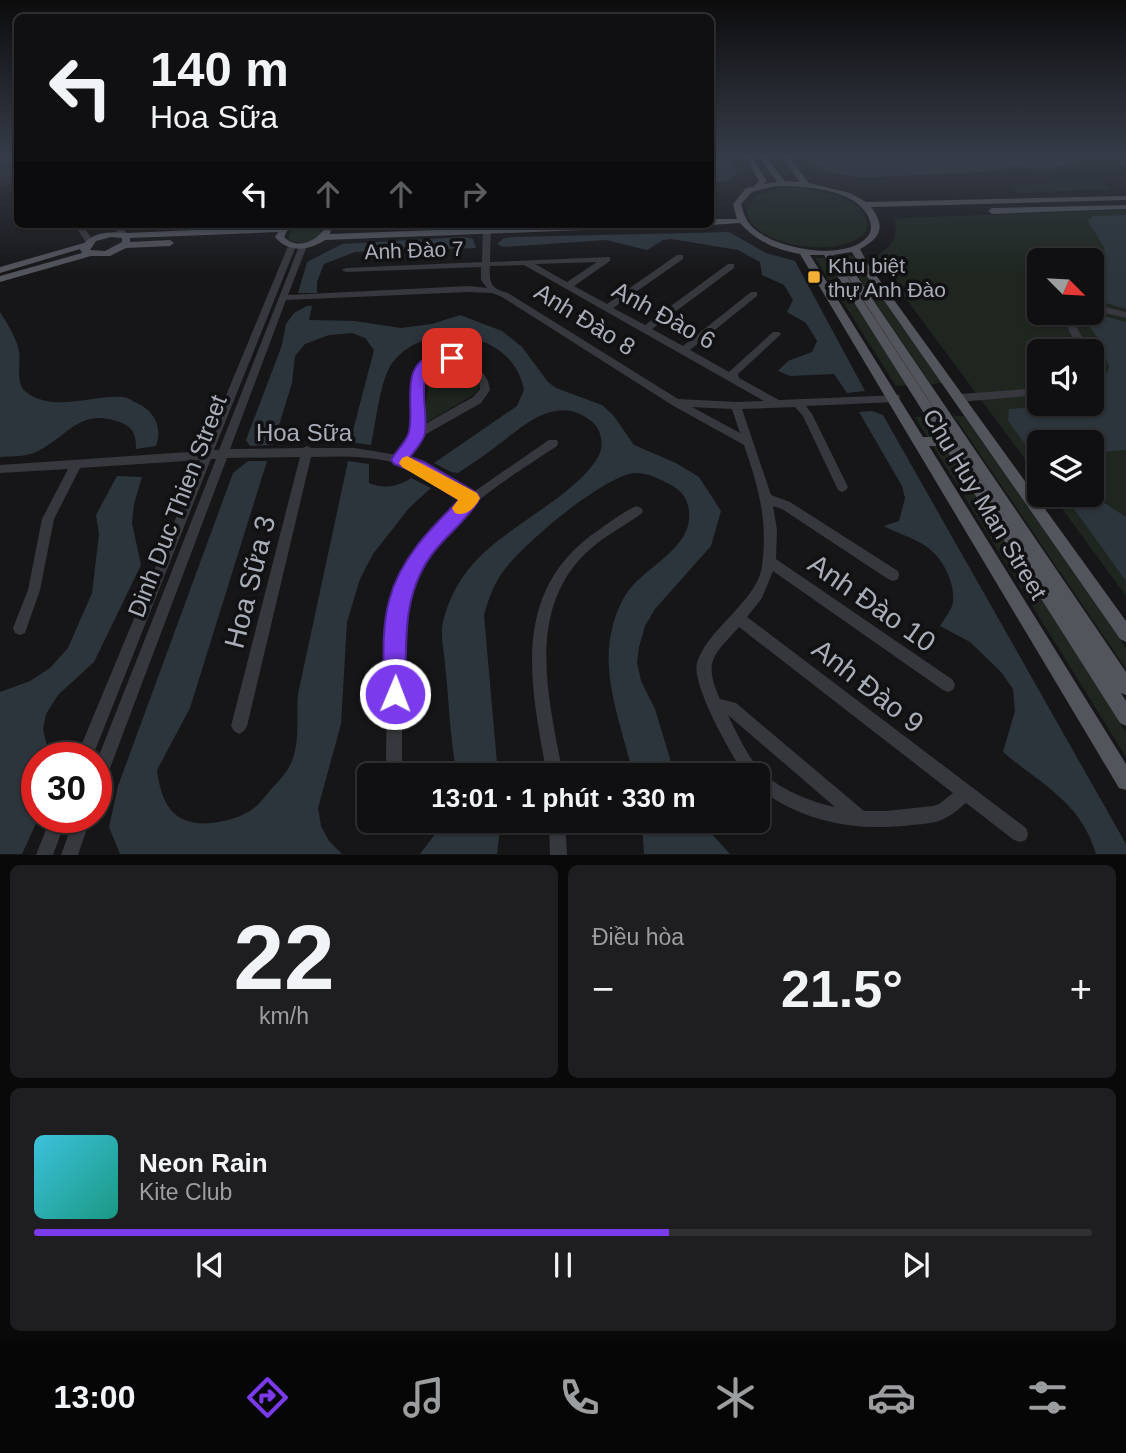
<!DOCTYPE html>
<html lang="vi">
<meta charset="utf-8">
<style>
:root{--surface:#101012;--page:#1e1e20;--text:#f1f3f6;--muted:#9c9d9f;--line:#303032;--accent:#7c3aed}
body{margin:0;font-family:Arial,sans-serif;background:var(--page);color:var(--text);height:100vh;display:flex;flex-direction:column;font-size:26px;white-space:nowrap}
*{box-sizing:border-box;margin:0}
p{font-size:23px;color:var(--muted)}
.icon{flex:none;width:38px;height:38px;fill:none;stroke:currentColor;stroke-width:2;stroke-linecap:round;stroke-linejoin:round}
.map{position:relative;height:855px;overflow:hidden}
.sheet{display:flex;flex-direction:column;gap:10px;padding:10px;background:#09090a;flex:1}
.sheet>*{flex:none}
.banner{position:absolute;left:14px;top:14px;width:700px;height:214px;border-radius:10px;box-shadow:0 2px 5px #0004,0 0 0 2px var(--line);background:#101012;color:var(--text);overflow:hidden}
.needle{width:46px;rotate:114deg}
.controls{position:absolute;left:1027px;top:248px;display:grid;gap:14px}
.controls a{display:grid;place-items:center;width:77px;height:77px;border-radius:10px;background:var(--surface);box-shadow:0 2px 5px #0004,0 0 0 2px var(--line);font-size:35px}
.speed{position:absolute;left:21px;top:742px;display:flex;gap:14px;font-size:35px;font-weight:700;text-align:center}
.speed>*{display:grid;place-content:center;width:91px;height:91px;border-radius:50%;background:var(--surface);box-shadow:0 2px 5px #0004,0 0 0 2px var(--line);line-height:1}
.speed .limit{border:10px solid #d22;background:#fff;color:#111}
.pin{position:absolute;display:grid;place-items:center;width:60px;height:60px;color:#fff;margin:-30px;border-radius:14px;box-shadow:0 4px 10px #0006}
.me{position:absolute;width:77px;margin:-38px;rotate:1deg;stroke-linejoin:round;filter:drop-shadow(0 0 5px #0008)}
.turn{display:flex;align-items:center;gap:24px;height:147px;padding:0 21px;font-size:32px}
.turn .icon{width:91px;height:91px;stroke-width:2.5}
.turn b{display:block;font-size:49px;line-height:60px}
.lanes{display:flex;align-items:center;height:66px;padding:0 21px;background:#0003;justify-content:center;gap:35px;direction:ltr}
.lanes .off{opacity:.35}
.big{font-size:52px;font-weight:800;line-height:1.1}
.sheet .card{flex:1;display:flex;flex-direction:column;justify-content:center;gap:10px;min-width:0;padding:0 24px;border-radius:10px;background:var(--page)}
.sheet .dial{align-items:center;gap:0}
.dial b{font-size:91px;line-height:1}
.song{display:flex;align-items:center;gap:21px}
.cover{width:84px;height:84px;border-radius:10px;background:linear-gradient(135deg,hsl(190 70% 55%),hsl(170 70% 35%))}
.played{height:7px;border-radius:4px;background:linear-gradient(90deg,var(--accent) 60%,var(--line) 60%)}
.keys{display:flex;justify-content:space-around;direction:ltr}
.heat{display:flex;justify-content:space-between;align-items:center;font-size:38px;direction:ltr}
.sheet .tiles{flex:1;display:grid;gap:10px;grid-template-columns:1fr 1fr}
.card:last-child{grid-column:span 2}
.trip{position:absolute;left:357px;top:763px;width:413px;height:70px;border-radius:10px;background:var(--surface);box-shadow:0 2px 5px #0004,0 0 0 2px var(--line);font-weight:800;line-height:70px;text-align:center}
.dock{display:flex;height:112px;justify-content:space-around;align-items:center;background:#060607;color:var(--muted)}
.dock .icon{width:49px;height:49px}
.dock .active{color:var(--accent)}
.dock b{font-size:32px;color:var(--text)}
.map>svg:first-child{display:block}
.built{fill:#222225}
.green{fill:#1e261f;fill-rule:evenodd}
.water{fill:#2c353c}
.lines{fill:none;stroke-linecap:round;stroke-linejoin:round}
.minor{fill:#37383d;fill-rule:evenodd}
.major{fill:#53555c;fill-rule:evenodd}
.route{fill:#7c3aed;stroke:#51269a;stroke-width:2}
.slow{fill:#f59e0b}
.poi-dot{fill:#f2b134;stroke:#111113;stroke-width:2.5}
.labels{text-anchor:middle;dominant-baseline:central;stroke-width:7;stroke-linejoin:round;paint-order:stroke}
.far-street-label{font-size:21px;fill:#a8adb8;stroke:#111113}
.far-poi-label{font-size:21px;fill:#a8adb8;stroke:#111113;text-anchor:start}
.street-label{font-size:24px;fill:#a8adb8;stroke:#111113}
.near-street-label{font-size:28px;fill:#a8adb8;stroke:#111113}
</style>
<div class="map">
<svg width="1126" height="855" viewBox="0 0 1126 855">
<rect width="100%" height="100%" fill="#161618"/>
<path class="built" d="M0,156H17V182L0,187Z"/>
<path class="green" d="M1099,181L1110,189L1019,193L1010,185Z
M783,187C806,186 876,196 866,231C845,261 746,248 747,207L757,195Z
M1126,210V596L1052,495H1092V443H1040L1039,478L875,257C891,247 898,239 895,219L899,218ZM1040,261H1092V313H1040ZM1040,352H1092V404H1040Z
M306,225L317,226L321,233C312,242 299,246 288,239L291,230Z
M853,256L942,383L931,384L844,257Z
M815,258H825L907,385L896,386Z
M446,362L458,365L478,381L479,388L473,395L426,423L423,422L431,370Z
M925,416L1126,732V757L915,417Z
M954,416H964L1126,648V669Z"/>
<path class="water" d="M712,156H728L737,175L725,182L711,181V172L714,164Z
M809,156H1084L1076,161L1079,163L1048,169L1009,167L984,172L859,178L825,171L814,164Z
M1126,215V309L1092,299V270L1099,268L1106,259L1104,247L1088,221L1093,216Z
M729,232L766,253L795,261L865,391L847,393L834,374L790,376L778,371L788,361L812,352L817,341L806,323L787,312L793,300L784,285L762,275L760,262L738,250L671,239L663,240L647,250L606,240L503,247L497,244L504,238L514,237Z
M464,237L473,239L476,248L355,252L324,264L317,282V293H298L307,262L342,244Z
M307,306H312L309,320L354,321L401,328L432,324L460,315L502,331L522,347L548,382L556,388L602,405L613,415L634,445L676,463L699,477L721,511L711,546L655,609L645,626L639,647L637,662L641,681L655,709L675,775H633C623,729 600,676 612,629C615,616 621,600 629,590C647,566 693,547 689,512C688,498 681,490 669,484C659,478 645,472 633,473C600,479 518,547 500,576C492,589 488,601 484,615L498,775H457C450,739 449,701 445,664C444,651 440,634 443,622C448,601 458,581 472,565C504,527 570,500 597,459C605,447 602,429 591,421C558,395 528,422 502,442C488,453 473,463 458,473L451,472L434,463L517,406L524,390C514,331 428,318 393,362C380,378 376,423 371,445L350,442L374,350L365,338L352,333L329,335L305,344L295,356L292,383L273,445L250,446L246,440L282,345L286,324L294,313Z
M0,312C7,323 17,339 19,351C21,364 15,384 26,392C53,413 92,395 122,397C129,397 131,401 137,403C154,411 163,427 156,446L136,449C136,436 134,428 122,423C81,406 68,436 38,451C28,457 12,456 0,457Z
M1081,315L1104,316L1126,322V450L1092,453V443H1040L1039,463L1008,421L1009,409L1092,404V396L1102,386L1109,367L1100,341Z
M872,411L883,415L1126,844V854H1096C1081,802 1042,785 1003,752L1015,711L1013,689L1001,672L970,642L940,626C944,619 952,610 953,602C955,581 942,556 924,545C912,537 896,533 884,526L899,521L905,498L902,486L859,412Z
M248,461H267L190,708L157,770C162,809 177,829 219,822C230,820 246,815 254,808C261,803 266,795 272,788C280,780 290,769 293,758C300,737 296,715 298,694L348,461L369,464V483C383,489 398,487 411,478L431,488L409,508L373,554L360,579L347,622L341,724L318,808L321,826L329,841L342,854H120L109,827L118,786L233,473Z
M117,476L142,477L134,504L132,523L141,565L94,662L58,695L46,714L43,729L47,746L56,758H37L39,817L22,854H0V692L30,681L50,668L68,648L92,593L99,534L96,515Z
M1064,495H1092L1126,517V581Z
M445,821H501L497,854H420Z
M642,821H700L730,854H644Z"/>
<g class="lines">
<path class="minor" d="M1109,156H1116L1126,162V167Z
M74,224H82L94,242L93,244H87Z
M110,224H118L130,236L123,238Z
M483,224H491L490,262L610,257V261L574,286L607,304L677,255H683V259L613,308L645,325L728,264H734V268L652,329L683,346L751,292H757V296L690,350L729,372L773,332H779L781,334L779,336L738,374L739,378L779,400L899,395L900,398L895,402L806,406L812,414L848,487L846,490L842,492L838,490L803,416L795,407L742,409L771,495L790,502L898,571L899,575L898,579L893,581L888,579L782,509L773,506L777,530L776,559L953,680L955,685L953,690L948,692L943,690L773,571L762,598L747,617L1026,828L1028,834L1026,840L1020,842L1014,840L966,803C961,807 955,813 949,816C939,823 924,824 912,825C856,832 803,822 758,788V775H745C732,756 691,685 697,663C703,643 721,627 735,611C746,599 760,583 762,566C768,521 759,489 744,445L672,405L502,297L492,293L469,292L286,300L230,449L303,448L307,446L311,448H355L397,455C402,449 410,440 412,432C414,420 410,406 411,394C413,356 441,345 472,365C483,372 488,376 490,390L481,403L421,437L407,458L422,464L472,493L549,440H557L558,443L557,446C492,489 409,537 402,623V775H386C386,739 387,703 388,668C388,650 387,632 389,614C396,568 428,527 464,499C443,487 422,471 400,464C371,456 341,456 311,457L247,726L244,731L239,734L234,731L231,726L300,457L227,458L104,784L102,790L96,792V763L216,459H211L92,758H76L200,460L80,468L54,519L40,590L25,633L20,635L15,633L13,628L28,590L42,519L68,469L0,473V465L203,451L288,246L289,244H295L296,246L214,450H219L300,244H306L307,246L288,295L469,286L487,288L481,280V267L346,272L342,270L346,268L482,262ZM597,262L567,282L535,264ZM524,265L764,401L736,402L678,399L508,293C491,288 489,284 490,266ZM443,361C457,363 469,371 479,381L480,389L473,397L422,426C421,405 414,365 443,361ZM692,407L732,409L740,433ZM739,627L953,793L939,804L933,806L886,811H864L736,703L720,699C703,661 713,656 739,627ZM728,715L835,807C811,802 779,789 761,771C749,759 735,730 728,715Z
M1092,304L1126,312V318L1092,310Z
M1060,313H1069L1090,352H1080Z
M1040,388V395L959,402L954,398L959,394Z
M637,506L641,508L643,511L641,514C621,528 597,540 580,559C526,619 550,704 563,775H547C530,683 509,590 600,529C612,521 624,511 637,506Z
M51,817H67L53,855H36Z
M75,817H91L78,855H61Z
M549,821H565L567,855H550Z"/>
<path class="major" d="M745,156H751L767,181L764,184L777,182L759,156H765L785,181L800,182L781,156H788L809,183L850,193L866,202L1126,196V200L871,207C886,227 881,238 860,249L868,264L1126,621V642L1120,639L860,266L852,252L833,255L1033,559L844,271L846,269H852L1126,672V695L1121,693L1126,701V726L1120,723L944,446H929L1126,764V790L1119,788L800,254C776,250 756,241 740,223L710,225L708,224H710V219H737L733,204L746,188L753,187L759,181ZM775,186C802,186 854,188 868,216C871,223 873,230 868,236C847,262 780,249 757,231C747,224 744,215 741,204L752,192ZM810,255H824L939,437H923Z
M1126,205V209L992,214L988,211L992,208Z
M287,224H297L287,231L284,237C297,250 315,242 325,228L323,226L325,224H449L445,227L331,229L330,234L594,224H666L662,227L325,240C309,251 288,253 275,237L278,232L130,238V242L170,240L174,243L170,246L126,248L110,256H91L0,282V276L82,253L80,249L0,273V267L84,243C95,232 111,231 126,233L282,226ZM111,237L122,238V242L105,251L90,250L96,241Z"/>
</g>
<linearGradient id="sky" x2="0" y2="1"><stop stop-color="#0c0c0d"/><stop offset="0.57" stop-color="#363c48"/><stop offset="1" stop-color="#363c48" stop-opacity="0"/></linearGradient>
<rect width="1126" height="275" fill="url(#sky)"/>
<path class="route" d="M435,354H452L459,358L452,363H437C414,377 429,411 425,433C424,441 415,450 410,457L424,462L477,493L480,498C470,517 450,532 437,548C401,590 406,642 406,694L402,701L395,705L387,701L384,694C384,663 381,631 389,601C399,560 430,529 459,500L412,471L394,464L391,460C396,451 407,441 409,432C415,405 398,364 435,354Z"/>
<path class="slow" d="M407,456L477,493L480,498C475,508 466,517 455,513L452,508L458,500L402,467L399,463L402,458Z"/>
<rect class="poi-dot" x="807" y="270" width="14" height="14" rx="3.5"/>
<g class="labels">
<g class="far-street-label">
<text transform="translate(414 250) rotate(-2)">Anh Đào 7</text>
</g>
<g class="far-poi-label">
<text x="828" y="265">Khu biệt<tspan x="828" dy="24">thự Anh Đào</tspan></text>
</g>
<g class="street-label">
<text transform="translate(664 315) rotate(29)">Anh Đào 6</text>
<text transform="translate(585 319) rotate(32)">Anh Đào 8</text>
<text x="304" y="432">Hoa Sữa</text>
<text transform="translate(985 504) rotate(59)">Chu Huy Man Street</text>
<text transform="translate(177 506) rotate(-69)">Dinh Duc Thien Street</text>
</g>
<g class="near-street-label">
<text transform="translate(250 582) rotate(-76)">Hoa Sữa 3</text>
<text transform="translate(872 603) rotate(35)">Anh Đào 10</text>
<text transform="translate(868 686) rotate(38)">Anh Đào 9</text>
</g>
</g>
</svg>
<div class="controls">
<a><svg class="needle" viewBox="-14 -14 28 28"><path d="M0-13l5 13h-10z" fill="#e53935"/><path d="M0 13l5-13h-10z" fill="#9c9d9f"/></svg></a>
<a><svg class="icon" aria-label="sound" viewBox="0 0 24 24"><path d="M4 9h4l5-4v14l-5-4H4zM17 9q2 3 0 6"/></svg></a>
<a><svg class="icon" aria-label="layers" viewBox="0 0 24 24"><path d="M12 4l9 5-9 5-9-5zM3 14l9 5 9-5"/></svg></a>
</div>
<div class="speed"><div class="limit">30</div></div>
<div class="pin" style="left:452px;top:358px;background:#d93025"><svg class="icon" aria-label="arrive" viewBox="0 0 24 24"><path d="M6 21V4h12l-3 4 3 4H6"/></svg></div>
<svg class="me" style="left:395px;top:694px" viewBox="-20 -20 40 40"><circle r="17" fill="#7c3aed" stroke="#fff" stroke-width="3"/><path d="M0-11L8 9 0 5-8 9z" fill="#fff"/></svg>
<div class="trip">13:01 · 1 phút · 330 m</div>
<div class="banner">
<div class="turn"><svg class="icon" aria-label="left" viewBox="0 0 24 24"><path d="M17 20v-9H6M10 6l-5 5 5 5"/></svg><div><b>140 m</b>Hoa Sữa</div></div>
<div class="lanes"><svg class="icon" aria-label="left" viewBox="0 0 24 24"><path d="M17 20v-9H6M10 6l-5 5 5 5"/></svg><svg class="icon off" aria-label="ahead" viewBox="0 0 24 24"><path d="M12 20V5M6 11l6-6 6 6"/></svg><svg class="icon off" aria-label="ahead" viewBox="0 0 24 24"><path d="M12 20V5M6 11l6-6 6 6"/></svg><svg class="icon off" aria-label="right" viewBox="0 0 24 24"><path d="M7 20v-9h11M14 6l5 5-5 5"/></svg></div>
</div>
</div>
<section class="sheet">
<div class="tiles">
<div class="card dial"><b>22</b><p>km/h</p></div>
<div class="card"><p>Điều hòa</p>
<div class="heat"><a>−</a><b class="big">21.5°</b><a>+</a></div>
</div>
<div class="card">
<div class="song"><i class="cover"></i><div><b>Neon Rain</b><p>Kite Club</p></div></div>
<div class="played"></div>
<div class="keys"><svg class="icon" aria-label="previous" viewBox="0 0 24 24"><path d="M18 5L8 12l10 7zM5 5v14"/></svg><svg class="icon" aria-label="pause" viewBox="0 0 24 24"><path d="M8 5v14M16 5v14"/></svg><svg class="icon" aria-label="next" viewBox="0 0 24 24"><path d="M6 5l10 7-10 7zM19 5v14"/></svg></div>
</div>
</div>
</section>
<nav class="dock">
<b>13:00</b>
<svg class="icon active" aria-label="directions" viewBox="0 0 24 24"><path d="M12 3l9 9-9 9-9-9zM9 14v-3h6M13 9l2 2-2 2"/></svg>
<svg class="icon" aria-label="music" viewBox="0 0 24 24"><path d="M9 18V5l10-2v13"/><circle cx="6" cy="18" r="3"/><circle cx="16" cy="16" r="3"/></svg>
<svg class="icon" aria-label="phone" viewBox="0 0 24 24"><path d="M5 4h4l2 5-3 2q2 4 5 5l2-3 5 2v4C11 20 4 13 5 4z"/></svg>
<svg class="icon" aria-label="climate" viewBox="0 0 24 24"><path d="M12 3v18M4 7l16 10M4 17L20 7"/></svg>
<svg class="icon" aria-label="car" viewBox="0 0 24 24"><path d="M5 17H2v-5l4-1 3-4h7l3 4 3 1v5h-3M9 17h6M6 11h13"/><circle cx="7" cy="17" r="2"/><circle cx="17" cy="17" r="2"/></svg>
<svg class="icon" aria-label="filters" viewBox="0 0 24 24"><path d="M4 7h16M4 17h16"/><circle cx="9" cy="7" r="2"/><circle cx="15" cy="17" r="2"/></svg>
</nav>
